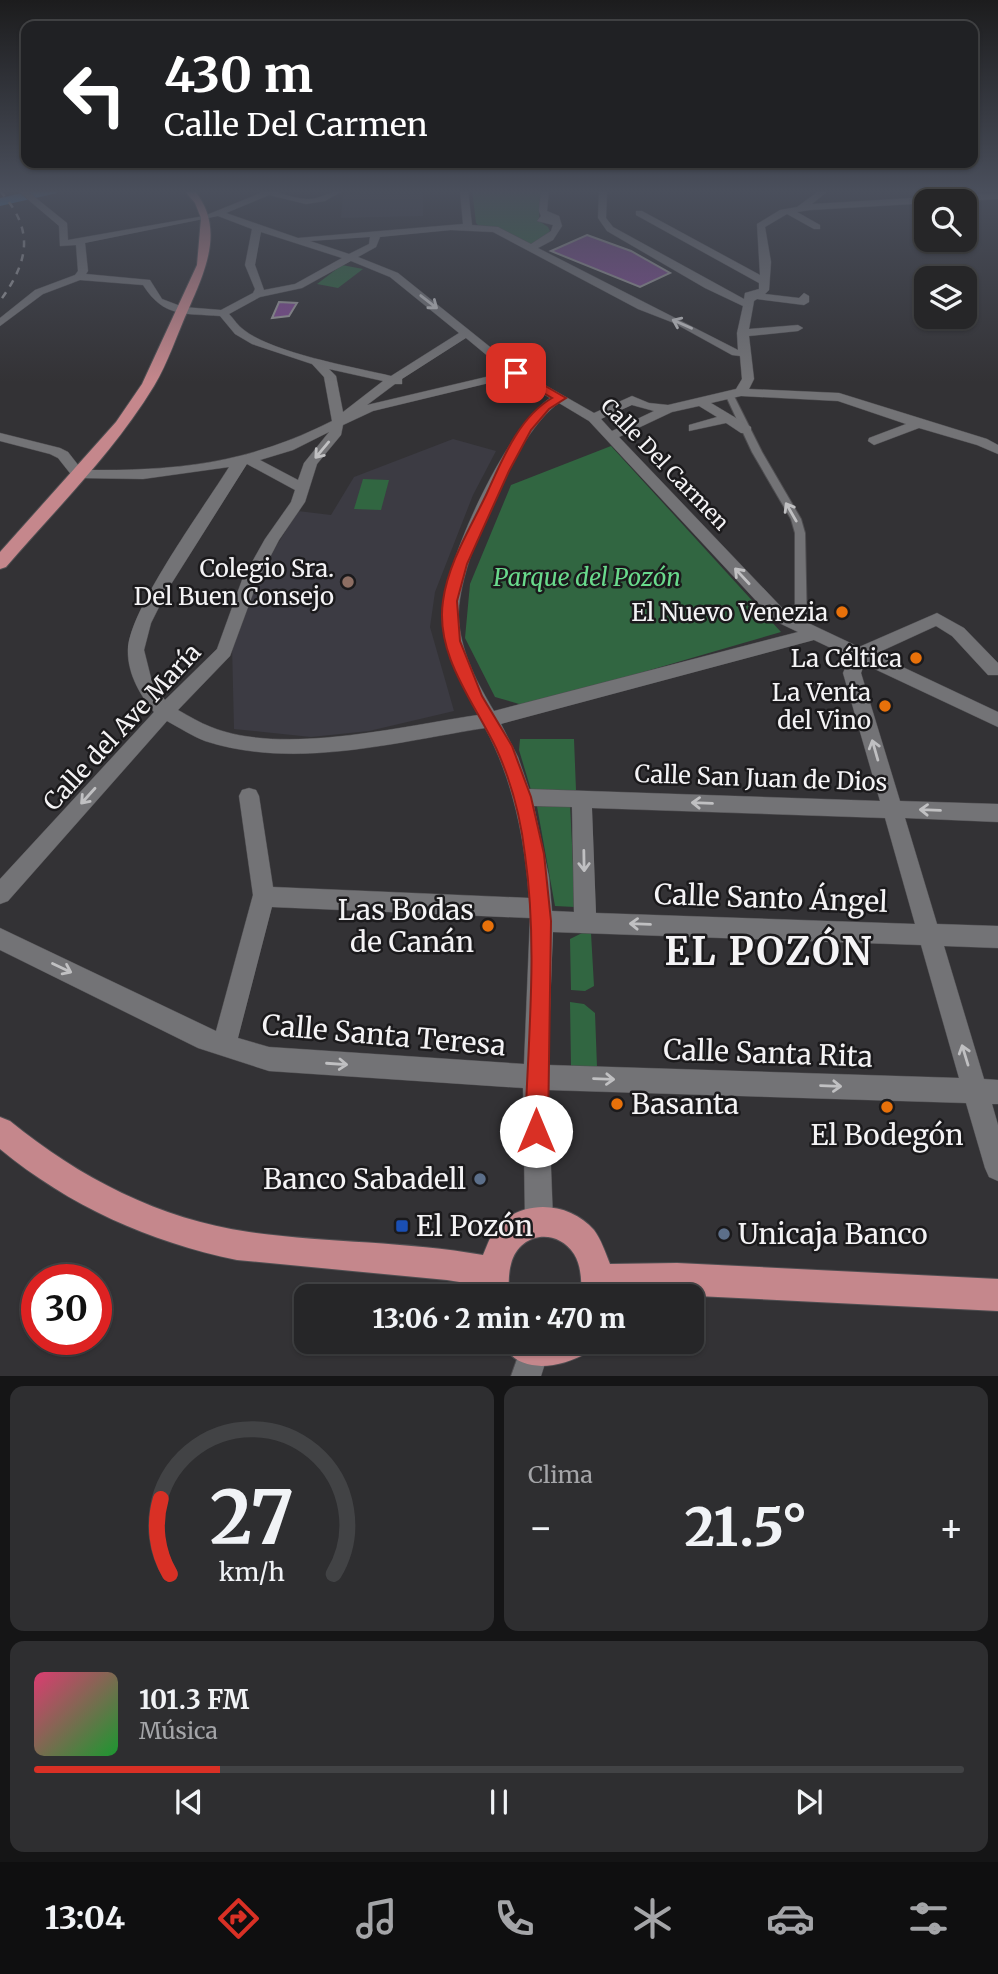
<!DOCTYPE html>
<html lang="es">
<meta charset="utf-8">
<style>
:root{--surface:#262628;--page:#2e2e30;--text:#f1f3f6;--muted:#a4a5a8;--line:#424345;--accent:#d93025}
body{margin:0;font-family:Merriweather,serif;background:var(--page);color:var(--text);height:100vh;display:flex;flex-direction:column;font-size:26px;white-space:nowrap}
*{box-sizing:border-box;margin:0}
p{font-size:23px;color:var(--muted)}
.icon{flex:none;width:38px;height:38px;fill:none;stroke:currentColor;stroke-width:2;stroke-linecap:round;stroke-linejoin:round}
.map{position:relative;height:1376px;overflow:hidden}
.side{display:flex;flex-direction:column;gap:10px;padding:10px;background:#151516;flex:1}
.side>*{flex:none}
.guide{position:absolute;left:21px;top:21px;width:957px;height:147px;border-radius:14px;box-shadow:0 2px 5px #0004,0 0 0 2px var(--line);background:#202124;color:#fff;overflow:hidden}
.buttons{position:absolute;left:914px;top:189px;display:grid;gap:14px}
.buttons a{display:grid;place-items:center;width:63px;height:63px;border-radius:14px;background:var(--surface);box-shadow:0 2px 5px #0004,0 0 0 2px var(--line);font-size:35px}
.speed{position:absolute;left:21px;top:1264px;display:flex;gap:14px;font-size:35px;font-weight:700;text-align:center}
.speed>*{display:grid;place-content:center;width:91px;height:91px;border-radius:50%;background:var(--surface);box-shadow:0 2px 5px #0004,0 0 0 2px var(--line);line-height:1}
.speed .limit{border:10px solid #d22;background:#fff;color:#111}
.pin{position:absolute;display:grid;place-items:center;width:60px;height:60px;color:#fff;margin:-30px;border-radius:14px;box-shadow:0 4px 10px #0006}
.me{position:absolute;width:77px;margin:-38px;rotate:0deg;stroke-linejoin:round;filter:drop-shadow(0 0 5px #0008)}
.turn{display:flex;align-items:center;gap:24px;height:147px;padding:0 28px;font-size:32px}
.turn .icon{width:91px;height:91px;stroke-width:2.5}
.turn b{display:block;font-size:49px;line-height:60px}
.big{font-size:52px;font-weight:800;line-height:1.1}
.side .card{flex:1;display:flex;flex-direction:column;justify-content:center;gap:10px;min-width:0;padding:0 24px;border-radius:14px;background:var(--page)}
.side .dial{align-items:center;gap:0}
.dial svg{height:182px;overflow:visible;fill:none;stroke:var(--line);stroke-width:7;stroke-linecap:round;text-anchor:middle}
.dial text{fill:var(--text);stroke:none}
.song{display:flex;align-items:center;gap:21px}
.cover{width:84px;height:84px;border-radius:10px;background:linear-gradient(135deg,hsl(340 70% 55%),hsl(130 70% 35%))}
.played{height:7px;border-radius:4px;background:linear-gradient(90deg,var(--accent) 20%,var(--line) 20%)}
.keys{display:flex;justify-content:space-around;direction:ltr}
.heat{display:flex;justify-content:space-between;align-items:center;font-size:38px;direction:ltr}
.side .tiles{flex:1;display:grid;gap:10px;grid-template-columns:1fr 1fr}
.card:last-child{grid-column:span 2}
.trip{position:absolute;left:294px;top:1284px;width:410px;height:70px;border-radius:14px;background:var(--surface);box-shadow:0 2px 5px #0004,0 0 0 2px var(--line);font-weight:800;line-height:70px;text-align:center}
.menu{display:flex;height:112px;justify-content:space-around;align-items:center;background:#0f0f10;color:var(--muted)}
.menu .icon{width:49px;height:49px}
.menu .on{color:var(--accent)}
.menu b{font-size:32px;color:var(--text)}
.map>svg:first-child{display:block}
.built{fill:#3c3b43}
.green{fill:#316641}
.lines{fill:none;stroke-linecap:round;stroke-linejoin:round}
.river{fill:#3c8ac8;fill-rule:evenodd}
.building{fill:#814c93;stroke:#9c9a9c;stroke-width:2}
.pedestrian-casing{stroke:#4f4e51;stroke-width:2}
.minor-casing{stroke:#4f4e51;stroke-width:1}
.primary-casing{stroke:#4f4e51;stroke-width:2}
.pedestrian{fill:#737376;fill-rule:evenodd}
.minor{fill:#737376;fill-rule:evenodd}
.primary{fill:#c5878c;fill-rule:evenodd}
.rail{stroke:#9b9a9c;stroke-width:2.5;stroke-dasharray:7 7;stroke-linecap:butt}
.oneway{stroke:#c0c0c2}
.route{fill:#d93025;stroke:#8d1f18;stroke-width:2}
.education-dot{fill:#8d6e63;stroke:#1b1a1c;stroke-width:2.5}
.food-dot{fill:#e8710a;stroke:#1b1a1c;stroke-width:2.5}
.service-dot{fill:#5c6f8a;stroke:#1b1a1c;stroke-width:2.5}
.transit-dot{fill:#1a4fb4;stroke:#1b1a1c;stroke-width:2.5}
.labels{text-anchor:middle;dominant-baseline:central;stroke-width:5;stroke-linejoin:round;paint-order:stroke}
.far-street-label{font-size:21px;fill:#f4f3f5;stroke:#1b1a1c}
.poi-label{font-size:24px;fill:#f4f3f5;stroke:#1b1a1c;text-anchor:end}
.park-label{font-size:24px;font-style:italic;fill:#69da8c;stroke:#1b1a1c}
.street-label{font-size:24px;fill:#f4f3f5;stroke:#1b1a1c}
.near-street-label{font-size:28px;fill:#f4f3f5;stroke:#1b1a1c}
.near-poi-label{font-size:28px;fill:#f4f3f5;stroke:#1b1a1c;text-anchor:start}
.near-district-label{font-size:38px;font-weight:bold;letter-spacing:2px;fill:#f4f3f5;stroke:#1b1a1c}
</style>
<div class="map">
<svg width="998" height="1376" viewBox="0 0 998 1376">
<rect width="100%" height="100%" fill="#333235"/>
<path class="built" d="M360,190H433H423V216L341,218L343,195L359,194Z
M453,439L496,451L473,495L435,592L430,627L454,711L369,731L311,737L234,729L232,645L261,571L298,511L331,515L354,477Z"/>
<path class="green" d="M472,190H540L539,221L548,227L550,231L538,241L530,244L479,226L476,223Z
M342,265L363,269L338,288L317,284Z
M611,446L781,632L526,706L495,697L465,638L470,584L511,485Z
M363,479L389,480L381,510L354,509Z
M520,739H574L576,790H531L519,750Z
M536,801L570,803L575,907L555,906Z
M582,933H591L594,986L585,991L571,990L570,939Z
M570,1002L584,1004L595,1013L597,1067L571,1066Z"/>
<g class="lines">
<path class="river" d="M35,190H59L57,193L0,206V198Z"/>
</g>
<path class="building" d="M587,235L631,251L670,273L640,287L551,251Z
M279,302L297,303L289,316L272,318Z"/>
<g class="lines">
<g class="pedestrian-casing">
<path id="pedestrian" d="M726,392L733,394L762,452L801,519L805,533L807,627L805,630L801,631L795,627V533L791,519L752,452L725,394Z"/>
</g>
<g class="minor-casing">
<path id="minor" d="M17,190H26L67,223L68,240L204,216L268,190H279L277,192C289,196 303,201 317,198C327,195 333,190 344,190L325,201L306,204L269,195L226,213L298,238L463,224L460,190H468L472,225L498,227L531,244L551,231L553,225L537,221L541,216L539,211L541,190H549L547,211L559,216L562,226L553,240L538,248L738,350L737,333L743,306L705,288L607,231L598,218L599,190H607L606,218L613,227L744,299L745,293L759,289V283L636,215V211H642L760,275L757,224L780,210L797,207L820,190H829L812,204L998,193V199L810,210L797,212L820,225V229H814L787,214L765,227L771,262L769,290L765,294L799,298L804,293L809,296V302L804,305L757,299L754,301L749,329L798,325L803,328L798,331L749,336L754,379L749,389L839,393L987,439L998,445V454L977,445L919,428L874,445L868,441L869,438L906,424L838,401L741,396L711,403L751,427V433H741L726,423L689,431V425L717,417L699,406L672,412L619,437L787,613L859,647L937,613L964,628L998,663V675H988L952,636L936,626L875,654L998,712V727L864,664L861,673L900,801L998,804V822L905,818L937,924L998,926V948L944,946L984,1079L998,1080V1104H992L998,1125V1181L989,1177L985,1168L966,1103L548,1090L553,1220L549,1230L539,1234L529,1230L525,1220L523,1088L269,1071L198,1048L0,950V928L216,1031L253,895L239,796L242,790L249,788L256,790L259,796L273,887L529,898C525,840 513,779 485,728C395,742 295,770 205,741C192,736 180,728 167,721L8,901L0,904V879L154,712C140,695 127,673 128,649C130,608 205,506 229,467L143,479L78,478L73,477L58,458L50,454L0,441V433L60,448L68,452L82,470C176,471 247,464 332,421L324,377L312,364L252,344L235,334L220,316C184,313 164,318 143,285L80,280L43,294L0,326V318L35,290L75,275L78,271L76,245L60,246L59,226ZM218,216L252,229L245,265L255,289L253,293L221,310L183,307L162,299L150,280L86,274L88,271L85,243ZM451,230L493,232L638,309L674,323L732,355L740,356L742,379L736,389L668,405L649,403L632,396L594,413L520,371L398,273L358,257L376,247L380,237ZM261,232L342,258L295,284L264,290L255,265ZM370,237L369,244L349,254L310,241ZM351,261L390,277L459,333L391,376C353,367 273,353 244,330C238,326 234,319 229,314L260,297L302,288ZM466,338L507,372L367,405L395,384H402V379ZM329,369L383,381L343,412L336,376ZM514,377L550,398C507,426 440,569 442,620C444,654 462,685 478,715C402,726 283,756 211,727C200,723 189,716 178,710L230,656L258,580L279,540L305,502L317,464L341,435L343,425L373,411ZM559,403L589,421L775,621L798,632L494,711C478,684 462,655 459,622C453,573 517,430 559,403ZM632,405L654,411L612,431L601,419ZM329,432L304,463L298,480L260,460L293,450ZM247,464L295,490L291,502L265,539L242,580L217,649L165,700L153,686L144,650L151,623L168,589ZM814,640L850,657L843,673L880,801L529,789L518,757L501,724ZM534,806L572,807L574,912L552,911L549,877ZM592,808L885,818L915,924L596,913ZM272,907L530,918L524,1064L269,1047L238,1038ZM553,932L921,945L959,1078L548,1065Z
M523,1342H545L549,1351L541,1376H511Z"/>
</g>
<g class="primary-casing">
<path id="primary" d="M184,190H194C225,227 206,269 189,308C177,334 168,363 154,386C114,452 56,509 6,567L0,569V552L116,422L142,384L197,265L201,218L195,203Z
M0,1117L10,1121C80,1178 159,1219 249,1232C327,1243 405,1241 483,1255C487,1246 491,1233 498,1226C524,1198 570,1202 594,1230C601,1239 606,1254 610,1264L677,1263L998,1279V1311L677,1295L582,1297C581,1282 582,1267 574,1254C556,1227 519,1233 511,1264C508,1274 509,1286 508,1297H476L478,1285L447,1280L237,1260C150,1242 69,1206 0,1149Z
M502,1342H592L587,1353C560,1368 517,1376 502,1342Z"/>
</g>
<use href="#pedestrian" class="pedestrian"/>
<use href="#minor" class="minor"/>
<use href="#primary" class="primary"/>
<path class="rail" d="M0,191C35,230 29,261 0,301"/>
</g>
<defs><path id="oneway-shaft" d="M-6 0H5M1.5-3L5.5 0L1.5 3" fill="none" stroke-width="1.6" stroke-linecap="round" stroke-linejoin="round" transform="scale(1.75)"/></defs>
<g class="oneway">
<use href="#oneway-shaft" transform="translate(429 302) rotate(38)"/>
<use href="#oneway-shaft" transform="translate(682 324) rotate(-156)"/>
<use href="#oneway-shaft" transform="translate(322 450) rotate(130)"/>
<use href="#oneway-shaft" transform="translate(791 512) rotate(-120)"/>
<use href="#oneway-shaft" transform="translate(742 576) rotate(-133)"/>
<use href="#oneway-shaft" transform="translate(875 750) rotate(-106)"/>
<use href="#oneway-shaft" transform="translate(88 796) rotate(132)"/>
<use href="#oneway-shaft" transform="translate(702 803) rotate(-178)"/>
<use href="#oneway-shaft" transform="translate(930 810) rotate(-178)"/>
<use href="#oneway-shaft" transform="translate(584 861) rotate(89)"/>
<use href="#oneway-shaft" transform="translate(640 924) rotate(-178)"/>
<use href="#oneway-shaft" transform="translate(62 968) rotate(25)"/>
<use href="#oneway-shaft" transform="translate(965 1055) rotate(-107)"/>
<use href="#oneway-shaft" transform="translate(337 1064) rotate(4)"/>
<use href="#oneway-shaft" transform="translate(604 1079) rotate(2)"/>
<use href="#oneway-shaft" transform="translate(831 1086) rotate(2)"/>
</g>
<linearGradient id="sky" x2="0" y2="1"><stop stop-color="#1c1c1d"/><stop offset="0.5" stop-color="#4a4f5c"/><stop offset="1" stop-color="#4a4f5c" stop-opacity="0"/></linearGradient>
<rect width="998" height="382" fill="url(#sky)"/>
<path class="route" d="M516,369L566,398L549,409L531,430L509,471L467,564L457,601L460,641L482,696L512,746L531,797L544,854L551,921L548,1131L544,1140L536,1143L528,1140L525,1131C528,1040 538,946 525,855C521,819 511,781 496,748C474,702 435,655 443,601C448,563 471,527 487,493C502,460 519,417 552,398L512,375L510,373Z"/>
<circle class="education-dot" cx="348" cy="582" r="7"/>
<g class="food-dot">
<circle cx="842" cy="612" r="7"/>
<circle cx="916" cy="658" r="7"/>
<circle cx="885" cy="706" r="7"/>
<circle cx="488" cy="926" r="7"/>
<circle cx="617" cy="1104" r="7"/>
<circle cx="887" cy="1107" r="7"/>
</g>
<g class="service-dot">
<circle cx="480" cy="1179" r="7"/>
<circle cx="724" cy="1234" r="7"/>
</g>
<rect class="transit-dot" x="395" y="1219" width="14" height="14" rx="3.5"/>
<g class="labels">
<g class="far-street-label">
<text transform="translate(665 464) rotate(46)">Calle Del Carmen</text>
</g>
<g class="poi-label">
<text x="334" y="568">Colegio Sra.<tspan x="334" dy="28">Del Buen Consejo</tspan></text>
<text x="828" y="612">El Nuevo Venezia</text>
<text x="902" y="658">La Céltica</text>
<text x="871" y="692">La Venta<tspan x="871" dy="28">del Vino</tspan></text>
</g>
<g class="park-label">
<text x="587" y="577">Parque del Pozón</text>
</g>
<g class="street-label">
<text transform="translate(122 727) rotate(-47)">Calle del Ave María</text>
<text transform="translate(761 778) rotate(2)">Calle San Juan de Dios</text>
</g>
<g class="near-street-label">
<text transform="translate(771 898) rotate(2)">Calle Santo Ángel</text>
<text transform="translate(384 1035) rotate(5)">Calle Santa Teresa</text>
<text transform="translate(768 1053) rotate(2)">Calle Santa Rita</text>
</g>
<g class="near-poi-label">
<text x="474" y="910" text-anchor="end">Las Bodas<tspan x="474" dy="32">de Canán</tspan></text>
<text x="631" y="1104">Basanta</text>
<text x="887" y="1135" text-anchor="middle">El Bodegón</text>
<text x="466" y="1179" text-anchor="end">Banco Sabadell</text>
<text x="416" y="1226">El Pozón</text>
<text x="738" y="1234">Unicaja Banco</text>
</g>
<g class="near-district-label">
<text x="769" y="951">EL POZÓN</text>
</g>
</g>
</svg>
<div class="buttons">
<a><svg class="icon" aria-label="search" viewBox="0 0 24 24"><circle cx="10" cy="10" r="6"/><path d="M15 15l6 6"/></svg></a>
<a><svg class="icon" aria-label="layers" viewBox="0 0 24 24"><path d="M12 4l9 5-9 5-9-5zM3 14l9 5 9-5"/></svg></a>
</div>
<div class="speed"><div class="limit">30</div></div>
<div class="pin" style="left:516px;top:373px;background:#d93025"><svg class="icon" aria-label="arrive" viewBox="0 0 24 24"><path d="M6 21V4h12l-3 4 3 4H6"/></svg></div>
<svg class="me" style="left:536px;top:1131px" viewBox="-20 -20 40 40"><circle r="19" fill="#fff"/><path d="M0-13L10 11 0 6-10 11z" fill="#d93025"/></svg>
<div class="trip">13:06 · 2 min · 470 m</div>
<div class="guide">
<div class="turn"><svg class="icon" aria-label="left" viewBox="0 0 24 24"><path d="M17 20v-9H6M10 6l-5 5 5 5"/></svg><div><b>430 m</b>Calle Del Carmen</div></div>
</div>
</div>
<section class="side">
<div class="tiles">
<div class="card dial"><svg viewBox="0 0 100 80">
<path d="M14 69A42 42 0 1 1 86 69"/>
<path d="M14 69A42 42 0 0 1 10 36" stroke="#d93025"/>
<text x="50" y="56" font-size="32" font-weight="700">27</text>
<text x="50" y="72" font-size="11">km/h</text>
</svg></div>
<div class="card"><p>Clima</p>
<div class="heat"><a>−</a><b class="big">21.5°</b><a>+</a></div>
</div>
<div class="card">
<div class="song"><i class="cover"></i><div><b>101.3 FM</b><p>Música</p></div></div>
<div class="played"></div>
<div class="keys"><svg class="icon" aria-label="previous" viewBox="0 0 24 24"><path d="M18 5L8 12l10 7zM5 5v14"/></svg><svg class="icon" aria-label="pause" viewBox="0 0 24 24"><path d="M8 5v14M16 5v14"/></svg><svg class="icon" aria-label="next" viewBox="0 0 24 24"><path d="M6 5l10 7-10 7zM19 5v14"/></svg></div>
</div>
</div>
</section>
<nav class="menu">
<b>13:04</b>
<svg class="icon on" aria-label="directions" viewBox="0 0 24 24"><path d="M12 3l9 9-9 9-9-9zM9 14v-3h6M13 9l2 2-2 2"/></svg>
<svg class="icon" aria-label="music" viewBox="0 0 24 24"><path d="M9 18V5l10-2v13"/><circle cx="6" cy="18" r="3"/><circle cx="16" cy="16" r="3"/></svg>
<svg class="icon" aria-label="phone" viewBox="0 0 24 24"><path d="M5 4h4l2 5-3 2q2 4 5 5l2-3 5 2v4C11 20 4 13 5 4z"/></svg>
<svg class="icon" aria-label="climate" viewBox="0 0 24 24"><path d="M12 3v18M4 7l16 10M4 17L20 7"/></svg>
<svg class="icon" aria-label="car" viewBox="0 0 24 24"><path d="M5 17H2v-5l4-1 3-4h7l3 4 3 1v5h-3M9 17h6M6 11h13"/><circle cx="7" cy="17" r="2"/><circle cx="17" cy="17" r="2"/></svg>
<svg class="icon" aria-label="filters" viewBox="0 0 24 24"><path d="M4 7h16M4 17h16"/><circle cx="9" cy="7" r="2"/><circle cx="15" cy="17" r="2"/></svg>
</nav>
